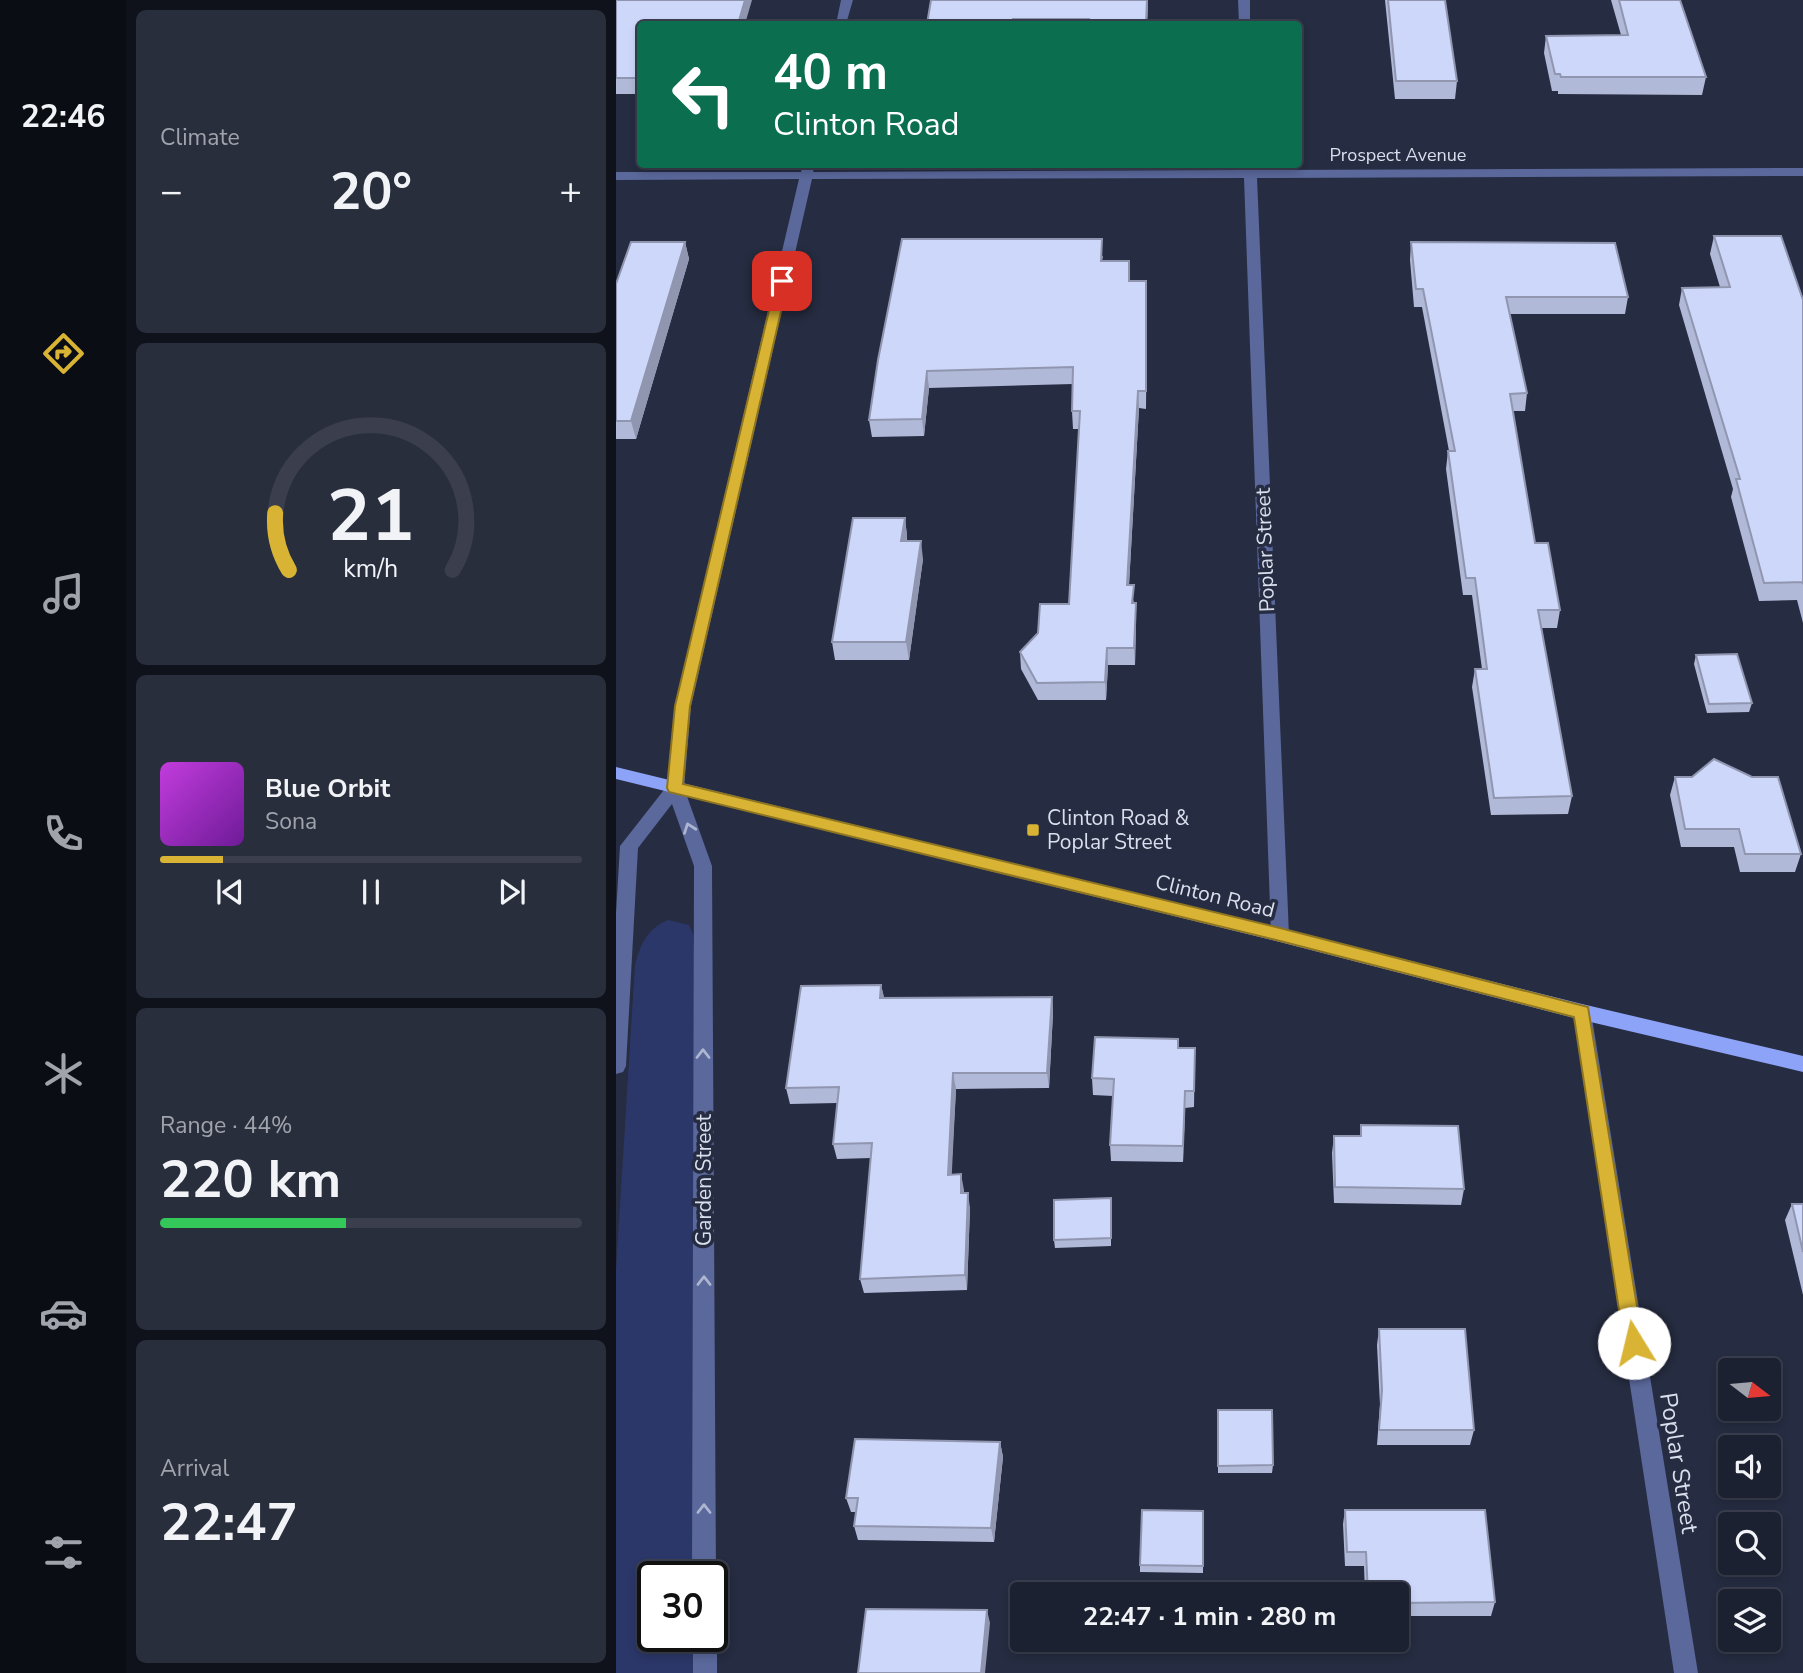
<!DOCTYPE html>
<meta charset="utf-8">
<style>
:root{--surface:#1c2131;--page:#292e3d;--text:#f1f3f6;--muted:#a0a3ab;--line:#3a3e4d;--accent:#d9b434}
body{margin:0;font-family:"Nunito Sans",sans-serif;background:var(--page);color:var(--text);height:100vh;display:flex;flex-direction:column;font-size:26px;white-space:nowrap}
*{box-sizing:border-box;margin:0}
p{font-size:23px;color:var(--muted)}
.icon{flex:none;width:38px;height:38px;fill:none;stroke:currentColor;stroke-width:2;stroke-linecap:round;stroke-linejoin:round}
.map{position:relative;flex:1;overflow:hidden}
.details{display:flex;flex-direction:column;gap:10px;padding:10px;background:#0f121b;width:490px}
.details>*{flex:none}
.top-card{position:absolute;left:21px;top:21px;width:665px;height:147px;border-radius:7px;box-shadow:0 4px 10px #0003,0 0 0 2px var(--line);background:#0b6e4f;color:#fff;overflow:hidden}
.needle{width:46px;rotate:106deg}
.fabs{position:absolute;left:1102px;top:1358px;display:grid;gap:14px}
.fabs a{display:grid;place-items:center;width:63px;height:63px;border-radius:7px;background:var(--surface);box-shadow:0 4px 10px #0003,0 0 0 2px var(--line);font-size:35px}
.speed{position:absolute;left:21px;top:1561px;display:flex;gap:14px;font-size:35px;font-weight:700;text-align:center}
.speed>*{display:grid;place-content:center;width:91px;height:91px;border-radius:50%;background:var(--surface);box-shadow:0 4px 10px #0003,0 0 0 2px var(--line);line-height:1}
.speed .limit{border:4px solid #111;border-radius:10px;background:#fff;color:#111}
.pin{position:absolute;display:grid;place-items:center;width:60px;height:60px;color:#fff;margin:-30px;border-radius:14px;box-shadow:0 4px 10px #0006}
.me{position:absolute;width:77px;margin:-38px;rotate:351deg;stroke-linejoin:round;filter:drop-shadow(0 0 5px #0008)}
.turn{display:flex;align-items:center;gap:24px;height:147px;padding:0 21px;font-size:32px}
.turn .icon{width:91px;height:91px;stroke-width:2.5}
.turn b{display:block;font-size:49px;line-height:60px}
.big{font-size:52px;font-weight:700;line-height:1.1}
.details .widget{flex:1;display:flex;flex-direction:column;justify-content:center;gap:10px;min-width:0;padding:0 24px;border-radius:10px;background:var(--page)}
.details .dial{align-items:center;gap:0}
.dial svg{height:182px;overflow:visible;fill:none;stroke:var(--line);stroke-width:7;stroke-linecap:round;text-anchor:middle}
.dial text{fill:var(--text);stroke:none}
.song{display:flex;align-items:center;gap:21px}
.cover{width:84px;height:84px;border-radius:10px;background:linear-gradient(135deg,hsl(290 70% 55%),hsl(280 70% 35%))}
.played{height:7px;border-radius:4px;background:linear-gradient(90deg,var(--accent) 15%,var(--line) 15%)}
.keys{display:flex;justify-content:space-around;direction:ltr}
.heat{display:flex;justify-content:space-between;align-items:center;font-size:38px;direction:ltr}
.charge{height:10px;border-radius:5px;background:linear-gradient(90deg,#34c759 44%,var(--line) 0)}
.trip{position:absolute;left:394px;top:1582px;width:399px;height:70px;border-radius:7px;background:var(--surface);box-shadow:0 4px 10px #0003,0 0 0 2px var(--line);font-weight:700;line-height:70px;text-align:center}
main{display:flex;flex:1;min-height:0}
.dock{display:flex;flex-direction:column;width:126px;justify-content:space-around;align-items:center;background:#0b0d14;color:var(--muted)}
.dock .icon{width:49px;height:49px}
.dock .selected{color:var(--accent)}
.dock b{font-size:32px;color:var(--text)}
.map>svg:first-child{display:block}
.green{fill:#2b3769}
.lines{fill:none;stroke-linecap:round;stroke-linejoin:round}
.minor{fill:#5a689b;fill-rule:evenodd}
.primary{fill:#8da3f7;fill-rule:evenodd}
.wall{fill:#b0b9d7}
.shaded-wall{fill:#9096af}
.building{fill:#cdd7fa;stroke:#9096af;stroke-width:2}
.oneway{stroke:#adb5d0}
.route{fill:#d9b434;stroke:#8d7522;stroke-width:2}
.poi-dot{fill:#d9b434;stroke:#262c41;stroke-width:2.5}
.labels{text-anchor:middle;dominant-baseline:central;stroke-width:7;stroke-linejoin:round;paint-order:stroke}
.far-street-label{font-size:18px;fill:#dadfed;stroke:#262c41}
.street-label{font-size:21px;fill:#dadfed;stroke:#262c41}
.poi-label{font-size:21px;fill:#dadfed;stroke:#262c41;text-anchor:start}
.near-street-label{font-size:24px;fill:#dadfed;stroke:#262c41}
</style>
<main>
<nav class="dock">
<b>22:46</b>
<svg class="icon selected" aria-label="directions" viewBox="0 0 24 24"><path d="M12 3l9 9-9 9-9-9zM9 14v-3h6M13 9l2 2-2 2"/></svg>
<svg class="icon" aria-label="music" viewBox="0 0 24 24"><path d="M9 18V5l10-2v13"/><circle cx="6" cy="18" r="3"/><circle cx="16" cy="16" r="3"/></svg>
<svg class="icon" aria-label="phone" viewBox="0 0 24 24"><path d="M5 4h4l2 5-3 2q2 4 5 5l2-3 5 2v4C11 20 4 13 5 4z"/></svg>
<svg class="icon" aria-label="climate" viewBox="0 0 24 24"><path d="M12 3v18M4 7l16 10M4 17L20 7"/></svg>
<svg class="icon" aria-label="car" viewBox="0 0 24 24"><path d="M5 17H2v-5l4-1 3-4h7l3 4 3 1v5h-3M9 17h6M6 11h13"/><circle cx="7" cy="17" r="2"/><circle cx="17" cy="17" r="2"/></svg>
<svg class="icon" aria-label="filters" viewBox="0 0 24 24"><path d="M4 7h16M4 17h16"/><circle cx="9" cy="7" r="2"/><circle cx="15" cy="17" r="2"/></svg>
</nav>
<section class="details">
<div class="widget"><p>Climate</p>
<div class="heat"><a>−</a><b class="big">20°</b><a>+</a></div>
</div>
<div class="widget dial"><svg viewBox="0 0 100 80">
<path d="M14 69A42 42 0 1 1 86 69"/>
<path d="M14 69A42 42 0 0 1 8 44" stroke="#d9b434"/>
<text x="50" y="56" font-size="32" font-weight="700">21</text>
<text x="50" y="72" font-size="11">km/h</text>
</svg></div>
<div class="widget">
<div class="song"><i class="cover"></i><div><b>Blue Orbit</b><p>Sona</p></div></div>
<div class="played"></div>
<div class="keys"><svg class="icon" aria-label="previous" viewBox="0 0 24 24"><path d="M18 5L8 12l10 7zM5 5v14"/></svg><svg class="icon" aria-label="pause" viewBox="0 0 24 24"><path d="M8 5v14M16 5v14"/></svg><svg class="icon" aria-label="next" viewBox="0 0 24 24"><path d="M6 5l10 7-10 7zM19 5v14"/></svg></div>
</div>
<div class="widget"><p>Range · 44%</p><b class="big">220 km</b><div class="charge"></div></div>
<div class="widget"><p>Arrival</p><b class="big">22:47</b></div>
</section>
<div class="map">
<svg width="1187" height="1673" viewBox="0 0 1187 1673">
<rect width="100%" height="100%" fill="#262c41"/>
<path class="green" d="M52,920L73,925L77,934L79,966L78,1577H37V1636H78V1673H0V1270L19,965C25,943 31,929 52,920Z"/>
<g class="lines">
<path class="minor" d="M225,0H237L230,24H220Z
M622,0H634V24H623Z
M187,164H199L197,172L628,170V164H640V170L1187,168V176L641,178L673,935L670,940L664,942L658,940L655,935L628,178L196,179L75,706L68,788L96,866L100,1577L96,1585V1577H76L78,866L56,804L22,848L10,1066L7,1072L0,1074V913L4,846L51,786L59,706L183,179L0,180V172H185Z
M966,1004L973,1007L975,1012L1082,1673H1058L957,1012L959,1007Z
M96,1627L101,1636V1673H77V1636H96Z"/>
<path class="primary" d="M0,767L664,928L966,1004L1187,1056V1072L966,1020L664,942L0,779Z"/>
</g>
<path class="wall" d="M0,0L24,24V94H0Z
M315,0H532L531,24H311Z
M769,0H829L841,81L839,99H779Z
M995,0H1064L1090,77L1086,95L942,94V91H936L928,53L930,36L1005,35Z
M1098,236L1187,300V623L1181,600L1143,601L1115,497L1117,489L1063,305L1066,288L1104,287L1094,254Z
M69,242L73,259L20,439H0V284Z
M795,242L1012,297L1009,314H894L911,393L909,411H897L919,543L944,610L941,628H925L956,796L952,814L875,815L856,687L859,669H866L856,595H847L830,469L832,451H833L806,307H798L794,260Z
M487,256L486,261L514,281L531,298L530,409L523,408L513,585L518,603H520V621L519,665H492L490,700H422L405,669L404,652L453,604L463,429H457L456,411L457,384L313,388L308,436L256,437L253,420L262,360Z
M289,518L291,536V541L307,559L293,660H219L216,642Z
M1080,655L1136,703L1133,712L1091,713L1078,664Z
M1059,777L1185,854L1179,872H1124L1118,847H1065L1054,795Z
M265,985L268,998L436,997L437,1013L433,1088L340,1089L335,1175L348,1190V1193L354,1208L351,1290L248,1293L244,1279L255,1158L221,1159L217,1144L221,1103L174,1104L170,1088Z
M563,1048H579L578,1107L569,1108L567,1162L495,1161L494,1145L497,1096L477,1095L476,1078Z
M745,1125L848,1189L845,1205L718,1203L716,1153L718,1136H744Z
M495,1198V1246L439,1248L438,1240Z
M1176,1204H1187V1295L1169,1220Z
M763,1329L858,1430L854,1445H761L764,1405L761,1345Z
M602,1410L657,1465L656,1473H602Z
M384,1442L387,1457L378,1542L242,1540L238,1526L240,1512H235L230,1498Z
M729,1510L879,1602L875,1616H780V1594H749L748,1566H729L727,1524Z
M587,1511V1573L524,1572V1565Z"/>
<path class="shaded-wall" d="M129,0H136L129,24H122Z
M531,0H532L531,24H530Z
M69,242L73,259L20,439L15,421Z
M311,371L313,388L308,436L306,419Z
M522,391L523,408L512,603L511,585Z
M289,518L291,536L288,559L285,541Z
M305,541L307,559L293,660L290,642Z
M520,603V621L519,665L518,648Z
M491,648L492,665L490,700L489,682Z
M265,985L269,1001L264,998Z
M436,997L437,1013L433,1088L431,1073Z
M337,1073L340,1089L335,1190L332,1175Z
M569,1091V1108L567,1162V1146Z
M345,1174L348,1190L347,1208L345,1193Z
M352,1193L354,1208L351,1290L349,1275Z
M384,1442L387,1457L378,1542L375,1528Z
M371,1610L374,1623L369,1673H365Z"/>
<path class="building" d="M0,0H129L122,24H24V78H0Z
M315,0H531L530,24H473V19H397V24H311Z
M772,0H829L841,81H780Z
M1003,0H1064L1090,77H945L944,74H939L930,36L1012,35Z
M1098,236H1165L1187,300V584L1186,582L1148,583L1120,479H1124L1066,288L1114,287Z
M286,239H486L485,261H513V281H530V391H522L511,585H518L516,603H520L518,648H491L489,682L421,683L404,652L422,633L424,604H453L464,411H456L457,367L311,371L306,419L253,420L262,360Z
M15,242H69L15,421H0V284Z
M795,242L999,243L1012,297H890L911,393L894,394L919,543H932L944,610H922L956,796L878,798L859,669H871L859,578H850L832,451H839L807,289H800Z
M237,518H289L285,541H305L290,642H216Z
M1121,654L1136,703L1093,704L1080,655Z
M1098,759L1136,777H1162L1185,854H1129L1123,829H1069L1059,777H1076Z
M265,985L264,998L436,997L431,1073H337L332,1175L345,1174V1193H352L349,1275L244,1279L256,1143L217,1144L223,1087L170,1088L185,986Z
M479,1037L562,1039V1048H579L578,1091H569L567,1146L494,1145L498,1079L476,1078Z
M745,1125L842,1126L848,1189L719,1187L718,1136H745Z
M495,1198V1238L438,1240V1200Z
M1176,1204H1187V1252Z
M763,1329H849L858,1430H763L766,1390Z
M602,1410H656L657,1465L602,1466Z
M239,1439L384,1442L375,1528L238,1526L242,1498H230Z
M526,1510L587,1511V1566L524,1565Z
M729,1510H869L879,1602L780,1603V1594H752L750,1552H731Z
M250,1609L371,1610L365,1673H242Z"/>
<defs><path id="oneway-chevron" d="M-2-3.5L2.5 0L-2 3.5" fill="none" stroke-width="1.6" stroke-linecap="round" stroke-linejoin="round" transform="scale(1.75)"/></defs>
<g class="oneway">
<use href="#oneway-chevron" transform="translate(73 828) rotate(-110)"/>
<use href="#oneway-chevron" transform="translate(87 1054) rotate(-90)"/>
<use href="#oneway-chevron" transform="translate(88 1281) rotate(-90)"/>
<use href="#oneway-chevron" transform="translate(88 1509) rotate(-90)"/>
</g>
<path class="route" d="M166,278L172,281L74,706L67,784L664,928L972,1007L1027,1343L1025,1349L1018,1352L1011,1349L1008,1343L958,1017L664,941L53,792L51,788L59,706L160,281Z"/>
<rect class="poi-dot" x="410" y="823" width="14" height="14" rx="3.5"/>
<g class="labels">
<g class="far-street-label">
<text x="782" y="155">Prospect Avenue</text>
</g>
<g class="street-label">
<text transform="translate(649 550) rotate(-92)">Poplar Street</text>
<text transform="translate(599 896) rotate(14)">Clinton Road</text>
<text transform="translate(88 1180) rotate(-90)">Garden Street</text>
</g>
<g class="poi-label">
<text x="431" y="818">Clinton Road &amp;<tspan x="431" dy="24">Poplar Street</tspan></text>
</g>
<g class="near-street-label">
<text transform="translate(1063 1463) rotate(81)">Poplar Street</text>
</g>
</g>
</svg>
<div class="fabs">
<a><svg class="needle" viewBox="-14 -14 28 28"><path d="M0-13l5 13h-10z" fill="#e53935"/><path d="M0 13l5-13h-10z" fill="#a0a3ab"/></svg></a>
<a><svg class="icon" aria-label="sound" viewBox="0 0 24 24"><path d="M4 9h4l5-4v14l-5-4H4zM17 9q2 3 0 6"/></svg></a>
<a><svg class="icon" aria-label="search" viewBox="0 0 24 24"><circle cx="10" cy="10" r="6"/><path d="M15 15l6 6"/></svg></a>
<a><svg class="icon" aria-label="layers" viewBox="0 0 24 24"><path d="M12 4l9 5-9 5-9-5zM3 14l9 5 9-5"/></svg></a>
</div>
<div class="speed"><div class="limit">30</div></div>
<div class="pin" style="left:166px;top:281px;background:#d93025"><svg class="icon" aria-label="arrive" viewBox="0 0 24 24"><path d="M6 21V4h12l-3 4 3 4H6"/></svg></div>
<svg class="me" style="left:1018px;top:1343px" viewBox="-20 -20 40 40"><circle r="19" fill="#fff"/><path d="M0-13L10 11 0 6-10 11z" fill="#d9b434"/></svg>
<div class="trip">22:47 · 1 min · 280 m</div>
<div class="top-card">
<div class="turn"><svg class="icon" aria-label="left" viewBox="0 0 24 24"><path d="M17 20v-9H6M10 6l-5 5 5 5"/></svg><div><b>40 m</b>Clinton Road</div></div>
</div>
</div>
</main>
